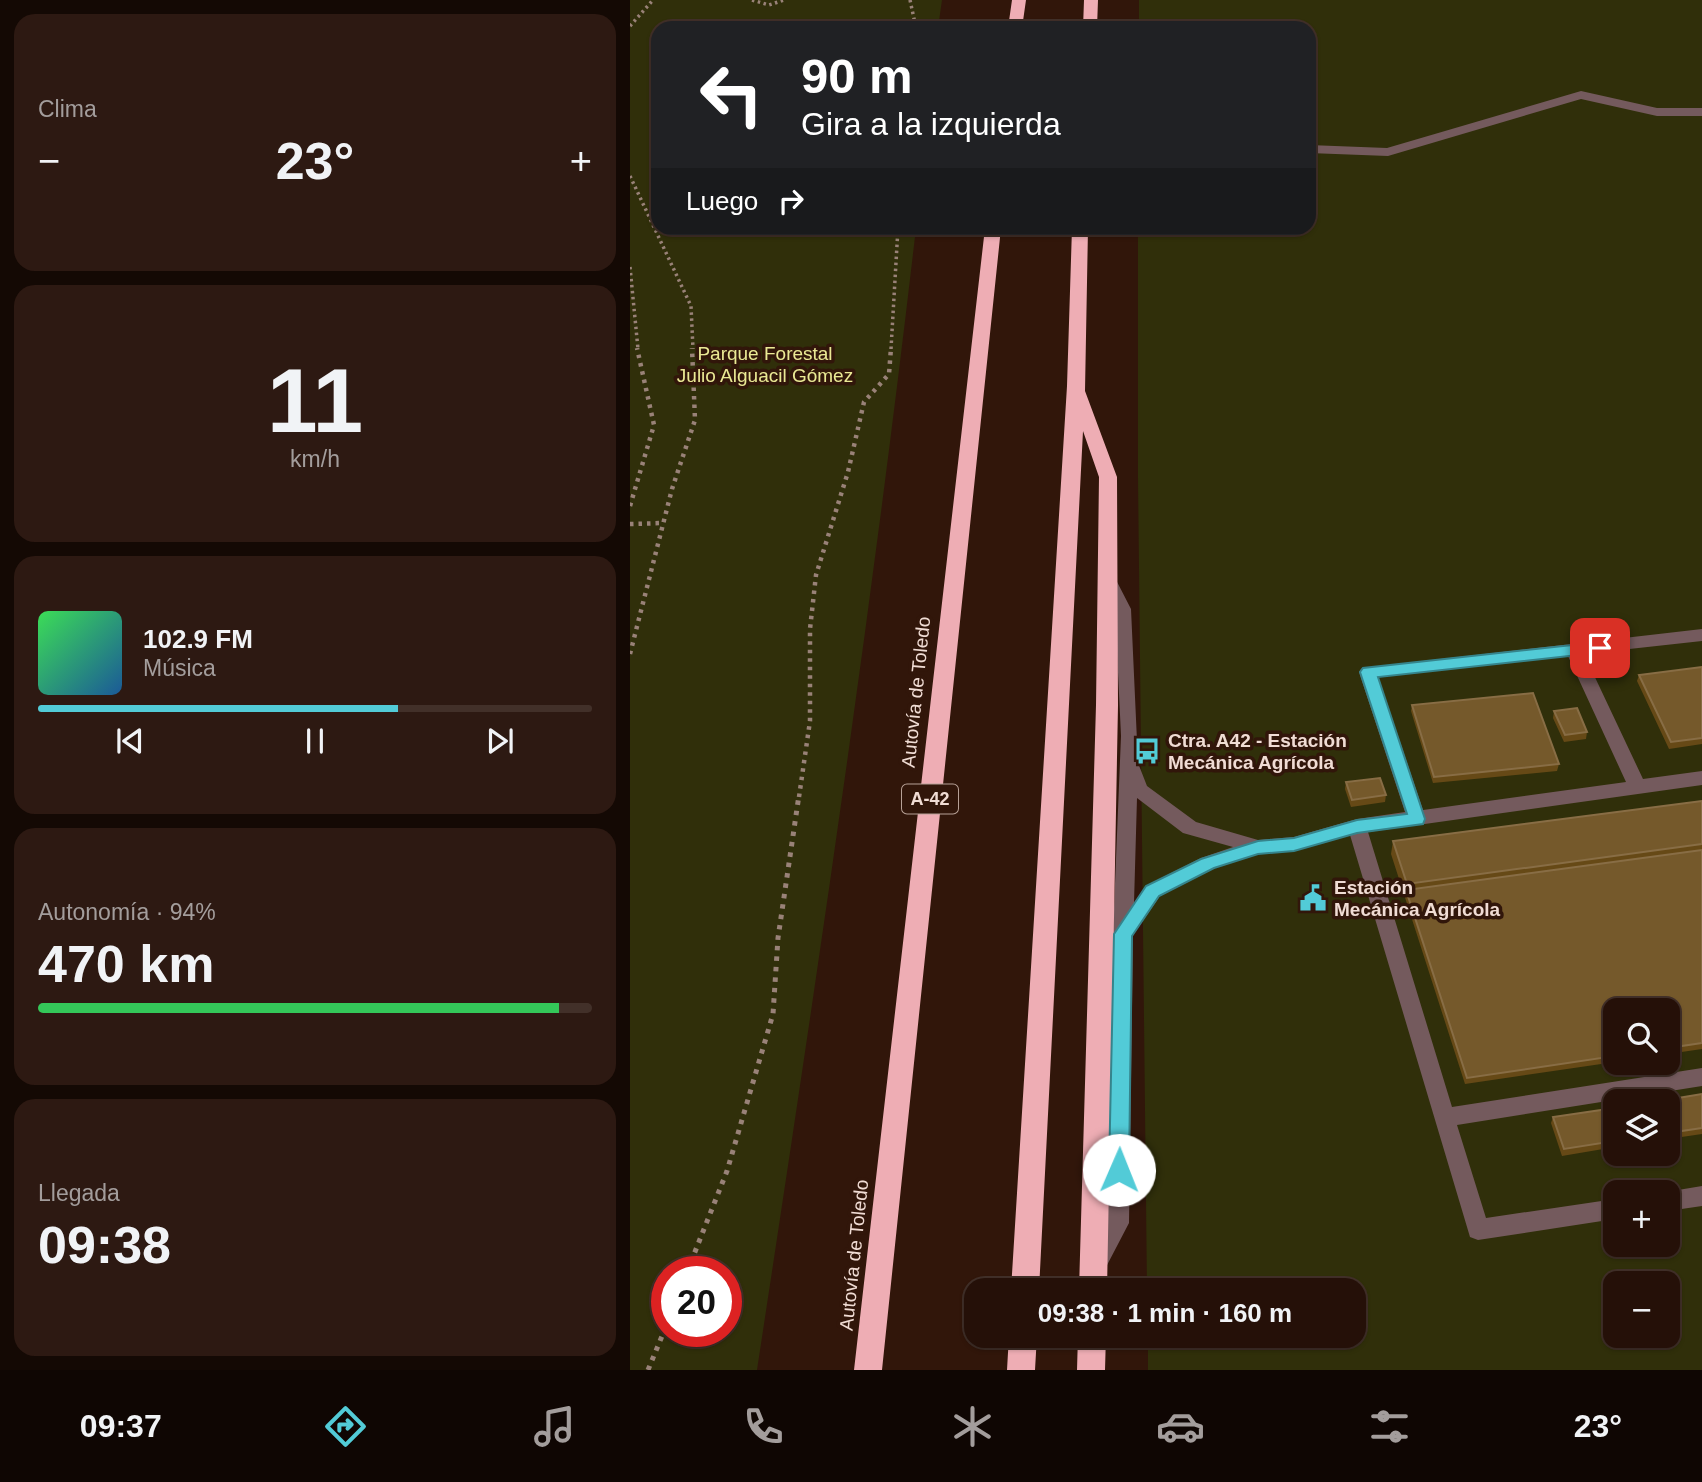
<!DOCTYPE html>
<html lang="es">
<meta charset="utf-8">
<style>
:root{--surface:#251008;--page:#2d1912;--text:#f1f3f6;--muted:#a39d9c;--line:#423029;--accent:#52cbd7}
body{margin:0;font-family:Arial,sans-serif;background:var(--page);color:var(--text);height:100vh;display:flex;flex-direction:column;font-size:26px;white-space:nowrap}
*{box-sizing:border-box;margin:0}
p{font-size:23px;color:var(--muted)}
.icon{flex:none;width:38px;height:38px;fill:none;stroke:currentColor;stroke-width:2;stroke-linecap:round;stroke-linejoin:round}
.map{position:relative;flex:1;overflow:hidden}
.sheet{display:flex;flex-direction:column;gap:14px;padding:14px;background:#140904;width:630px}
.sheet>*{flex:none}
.guide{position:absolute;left:21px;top:21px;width:665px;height:214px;border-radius:21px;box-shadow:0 2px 5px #0004,0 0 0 2px var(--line);background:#202124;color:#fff;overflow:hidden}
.buttons{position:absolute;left:973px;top:998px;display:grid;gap:14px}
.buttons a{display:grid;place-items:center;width:77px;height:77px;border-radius:14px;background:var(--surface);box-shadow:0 2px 5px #0004,0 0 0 2px var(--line);font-size:35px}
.speed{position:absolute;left:21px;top:1256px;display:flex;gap:14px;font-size:35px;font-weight:700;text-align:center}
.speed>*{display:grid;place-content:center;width:91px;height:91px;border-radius:50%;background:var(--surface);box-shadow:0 2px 5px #0004,0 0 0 2px var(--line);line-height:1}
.speed .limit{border:10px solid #d22;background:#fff;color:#111}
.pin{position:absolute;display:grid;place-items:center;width:60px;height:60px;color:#fff;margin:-30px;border-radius:14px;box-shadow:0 4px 10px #0006}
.me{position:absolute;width:77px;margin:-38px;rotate:1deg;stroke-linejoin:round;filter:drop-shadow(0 0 5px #0008)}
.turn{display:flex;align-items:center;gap:24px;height:147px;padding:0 35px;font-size:32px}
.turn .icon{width:91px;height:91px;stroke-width:2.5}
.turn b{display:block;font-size:49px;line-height:60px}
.then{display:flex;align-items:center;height:66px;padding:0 35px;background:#0003;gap:14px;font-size:26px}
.big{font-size:52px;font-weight:600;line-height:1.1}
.sheet .tile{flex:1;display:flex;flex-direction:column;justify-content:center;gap:10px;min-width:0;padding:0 24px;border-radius:21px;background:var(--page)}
.sheet .dial{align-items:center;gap:0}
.dial b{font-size:91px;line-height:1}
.song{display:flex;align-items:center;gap:21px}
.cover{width:84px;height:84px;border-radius:10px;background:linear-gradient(135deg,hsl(130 70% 55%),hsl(210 70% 35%))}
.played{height:7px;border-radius:4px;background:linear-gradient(90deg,var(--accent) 65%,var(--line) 65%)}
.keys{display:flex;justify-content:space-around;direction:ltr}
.heat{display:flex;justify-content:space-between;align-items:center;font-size:38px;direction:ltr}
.charge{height:10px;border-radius:5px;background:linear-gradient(90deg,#34c759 94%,var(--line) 0)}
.trip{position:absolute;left:334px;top:1278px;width:402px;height:70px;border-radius:21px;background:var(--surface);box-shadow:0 2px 5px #0004,0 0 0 2px var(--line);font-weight:600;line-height:70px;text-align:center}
.tabs{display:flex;height:112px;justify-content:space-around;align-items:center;background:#0f0603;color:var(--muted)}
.tabs .icon{width:49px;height:49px}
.tabs .active{color:var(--accent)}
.tabs b{font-size:32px;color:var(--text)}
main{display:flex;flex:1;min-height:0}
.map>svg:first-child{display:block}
.green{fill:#302f0a;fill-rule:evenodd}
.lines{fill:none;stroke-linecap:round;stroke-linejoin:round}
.path-far2{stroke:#998278;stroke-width:3.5;stroke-dasharray:2.5 3.5;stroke-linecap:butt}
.path-far1{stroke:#998278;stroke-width:4.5;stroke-dasharray:3.5 5;stroke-linecap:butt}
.path{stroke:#998278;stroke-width:5;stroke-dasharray:4.5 6;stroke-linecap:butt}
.minor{fill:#745a5d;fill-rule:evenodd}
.highway{fill:#eeadb4;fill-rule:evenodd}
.wall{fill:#664916}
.building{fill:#75592b;stroke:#886d45;stroke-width:2}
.route{fill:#52cbd7;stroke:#35848c;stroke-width:2}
.labels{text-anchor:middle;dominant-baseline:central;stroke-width:7;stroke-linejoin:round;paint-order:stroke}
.shield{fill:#31160a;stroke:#b7a197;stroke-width:2}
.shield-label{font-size:18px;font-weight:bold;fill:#f0dcd4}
.park-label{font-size:19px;fill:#eae994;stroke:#31160a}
.street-label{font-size:19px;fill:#f0dcd4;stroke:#31160a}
.poi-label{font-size:19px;font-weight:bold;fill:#f0dcd4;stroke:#31160a;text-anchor:start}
</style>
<main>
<section class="sheet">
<div class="tile"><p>Clima</p>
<div class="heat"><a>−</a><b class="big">23°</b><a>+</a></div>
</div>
<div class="tile dial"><b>11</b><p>km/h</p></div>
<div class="tile">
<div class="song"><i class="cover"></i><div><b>102.9 FM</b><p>Música</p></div></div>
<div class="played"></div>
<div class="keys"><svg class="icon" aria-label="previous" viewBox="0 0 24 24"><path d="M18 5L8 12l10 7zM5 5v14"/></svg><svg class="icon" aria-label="pause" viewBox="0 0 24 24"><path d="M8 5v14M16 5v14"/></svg><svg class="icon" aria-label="next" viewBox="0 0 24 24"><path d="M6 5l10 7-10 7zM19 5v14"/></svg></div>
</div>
<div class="tile"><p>Autonomía · 94%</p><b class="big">470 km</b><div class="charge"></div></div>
<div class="tile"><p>Llegada</p><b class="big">09:38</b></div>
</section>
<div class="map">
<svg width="1072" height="1370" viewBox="0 0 1072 1370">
<rect width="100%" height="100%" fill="#31160a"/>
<path class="green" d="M0,0H312L308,28H28V228H286C242,610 185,990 127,1370H0ZM37,1272H96V1332H37Z
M509,0H1072V1370H518V1335H724V1290H517L508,478V228H679V28H509ZM985,1010H1038V1062H985ZM985,1101H1038V1153H985ZM985,1192H1038V1244H985ZM985,1283H1038V1335H985Z"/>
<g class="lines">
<path class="path-far2" d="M122,0L139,5L154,0
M280,0L286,28
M0,26L23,0
M0,176L61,306L63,349
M0,267L8,349
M261,349L268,228"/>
<path class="path-far1" d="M0,506L24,425L7,348
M0,524L33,523
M0,654L42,489L65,420L62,348
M169,797L180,721V629L186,575L218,472L234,402L259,374L261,348"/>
<path class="path" d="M57,1272L97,1171L143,1014L148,938L169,795
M18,1370L37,1324"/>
<path class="minor" d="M951,91L1027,108H1072V116H1027L951,99L758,156L679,153V145L757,148Z
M477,572L483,574L501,609L508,763L517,786L566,822L628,840L664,837L727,819L775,812L729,672L732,668L1072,629V641L954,654L1013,779L1072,771V785L738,832L822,1107L1072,1068V1086L827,1125L856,1218L985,1199V1219L848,1240L840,1237L720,835L664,851L628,854L585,868L530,896L503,935L499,1223L475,1269L467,1272L459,1269L456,1261L477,1222L483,933L491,736L485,609L469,578ZM938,656L996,782L793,810L748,677ZM507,798L553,833L603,847L571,858L516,886L504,903Z
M1072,1186V1206L1038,1211L1036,1192Z"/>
<path class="highway" d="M382,0H396L392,28H378Z
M454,0H468L467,28H453Z
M355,228H371L252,1370H224Z
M442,228H458L455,391L487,477L488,705L477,1290H449L466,705L469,477L453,431L409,1290H381L437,386Z
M379,1335H407L405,1370H377Z
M448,1335H476L475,1370H447Z"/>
</g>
<path class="wall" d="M1072,667V744L1039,749L1007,681L1009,675Z
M782,705L929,764L927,771L803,783L781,711Z
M924,711L957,732L956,739L934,742L923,718Z
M716,782L756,795L755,802L721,807L715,789Z
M1072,801V1049L1038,1054V1010H985V1062L835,1084L761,854L763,841Z
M1072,1094V1134L1038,1139V1101Z
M985,1108V1147L932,1156L921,1123L923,1117Z"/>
<path class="building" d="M1072,667V738L1041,742L1009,675Z
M903,693L929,764L804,777L782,705Z
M947,708L957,732L935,735L924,711Z
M750,778L756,795L722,800L716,782Z
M1072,801V844L777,884L763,841Z
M1072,850V1043L1038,1048V1010H985V1056L837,1078L776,890Z
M1072,1094V1128L1038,1133V1101H1030Z
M985,1108V1141L934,1149L923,1117Z"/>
<path class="route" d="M970,642L978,648L975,652L748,677L795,819L793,824L727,833L664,851L628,854L584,868L529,896L502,936L499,1170L496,1177L489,1179L482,1177L479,1170L484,934L516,886L571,859L628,841L664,838L727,820L777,814L730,672L733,668Z"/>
<defs>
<g id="bus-bare" transform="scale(2.1)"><path d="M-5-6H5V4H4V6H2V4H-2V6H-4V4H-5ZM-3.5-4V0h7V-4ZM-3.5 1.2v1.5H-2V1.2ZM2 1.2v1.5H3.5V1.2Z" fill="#52cbd7" stroke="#31160a" stroke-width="2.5" paint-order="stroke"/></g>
<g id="civic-bare" transform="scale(2.1)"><path d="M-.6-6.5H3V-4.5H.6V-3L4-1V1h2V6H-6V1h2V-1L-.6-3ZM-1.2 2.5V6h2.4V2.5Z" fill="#52cbd7" stroke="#31160a" stroke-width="2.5" paint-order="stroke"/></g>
</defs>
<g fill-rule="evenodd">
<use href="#bus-bare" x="517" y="751"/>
<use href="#civic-bare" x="683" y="898"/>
</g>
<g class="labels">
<rect class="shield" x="272" y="784.5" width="56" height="29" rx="5"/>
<g class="shield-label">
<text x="300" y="799">A-42</text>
</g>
<g class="park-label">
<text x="135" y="353">Parque Forestal<tspan x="135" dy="22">Julio Alguacil Gómez</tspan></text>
</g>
<g class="street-label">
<text transform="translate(286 692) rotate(-84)">Autovía de Toledo</text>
<text transform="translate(224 1255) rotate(-84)">Autovía de Toledo</text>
</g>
<g class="poi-label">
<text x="538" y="740">Ctra. A42 - Estación<tspan x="538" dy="22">Mecánica Agrícola</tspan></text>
<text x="704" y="887">Estación<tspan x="704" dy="22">Mecánica Agrícola</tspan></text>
</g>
</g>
</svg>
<div class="buttons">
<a><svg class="icon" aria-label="search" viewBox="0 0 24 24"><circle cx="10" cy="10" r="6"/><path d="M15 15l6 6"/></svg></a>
<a><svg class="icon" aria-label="layers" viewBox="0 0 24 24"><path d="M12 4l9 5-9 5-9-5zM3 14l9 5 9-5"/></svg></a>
<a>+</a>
<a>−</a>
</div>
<div class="speed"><div class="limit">20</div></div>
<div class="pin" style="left:970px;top:648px;background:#d93025"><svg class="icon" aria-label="arrive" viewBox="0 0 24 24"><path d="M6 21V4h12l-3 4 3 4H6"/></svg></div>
<svg class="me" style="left:489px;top:1170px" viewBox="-20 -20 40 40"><circle r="19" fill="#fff"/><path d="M0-13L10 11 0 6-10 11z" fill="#52cbd7"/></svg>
<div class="trip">09:38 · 1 min · 160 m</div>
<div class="guide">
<div class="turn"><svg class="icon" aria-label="left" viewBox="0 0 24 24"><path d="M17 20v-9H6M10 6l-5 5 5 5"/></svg><div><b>90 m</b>Gira a la izquierda</div></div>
<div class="then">Luego<svg class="icon" aria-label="right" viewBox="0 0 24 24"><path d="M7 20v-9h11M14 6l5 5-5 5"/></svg></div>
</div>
</div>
</main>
<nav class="tabs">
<b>09:37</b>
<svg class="icon active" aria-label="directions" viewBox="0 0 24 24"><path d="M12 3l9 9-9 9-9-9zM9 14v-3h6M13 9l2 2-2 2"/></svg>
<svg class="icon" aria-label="music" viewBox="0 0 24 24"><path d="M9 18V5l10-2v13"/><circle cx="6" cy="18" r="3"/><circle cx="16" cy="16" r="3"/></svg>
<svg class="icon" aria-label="phone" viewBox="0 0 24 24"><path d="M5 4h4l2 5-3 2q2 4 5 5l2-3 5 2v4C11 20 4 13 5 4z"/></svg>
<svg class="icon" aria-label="climate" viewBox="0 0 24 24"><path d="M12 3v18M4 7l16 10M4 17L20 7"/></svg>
<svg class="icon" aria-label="car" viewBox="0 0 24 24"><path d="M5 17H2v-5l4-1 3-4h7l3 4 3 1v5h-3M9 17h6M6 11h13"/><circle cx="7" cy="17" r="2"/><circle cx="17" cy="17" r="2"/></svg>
<svg class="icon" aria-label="filters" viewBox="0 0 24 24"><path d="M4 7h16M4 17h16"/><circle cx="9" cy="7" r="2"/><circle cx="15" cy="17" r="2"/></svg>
<b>23°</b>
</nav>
